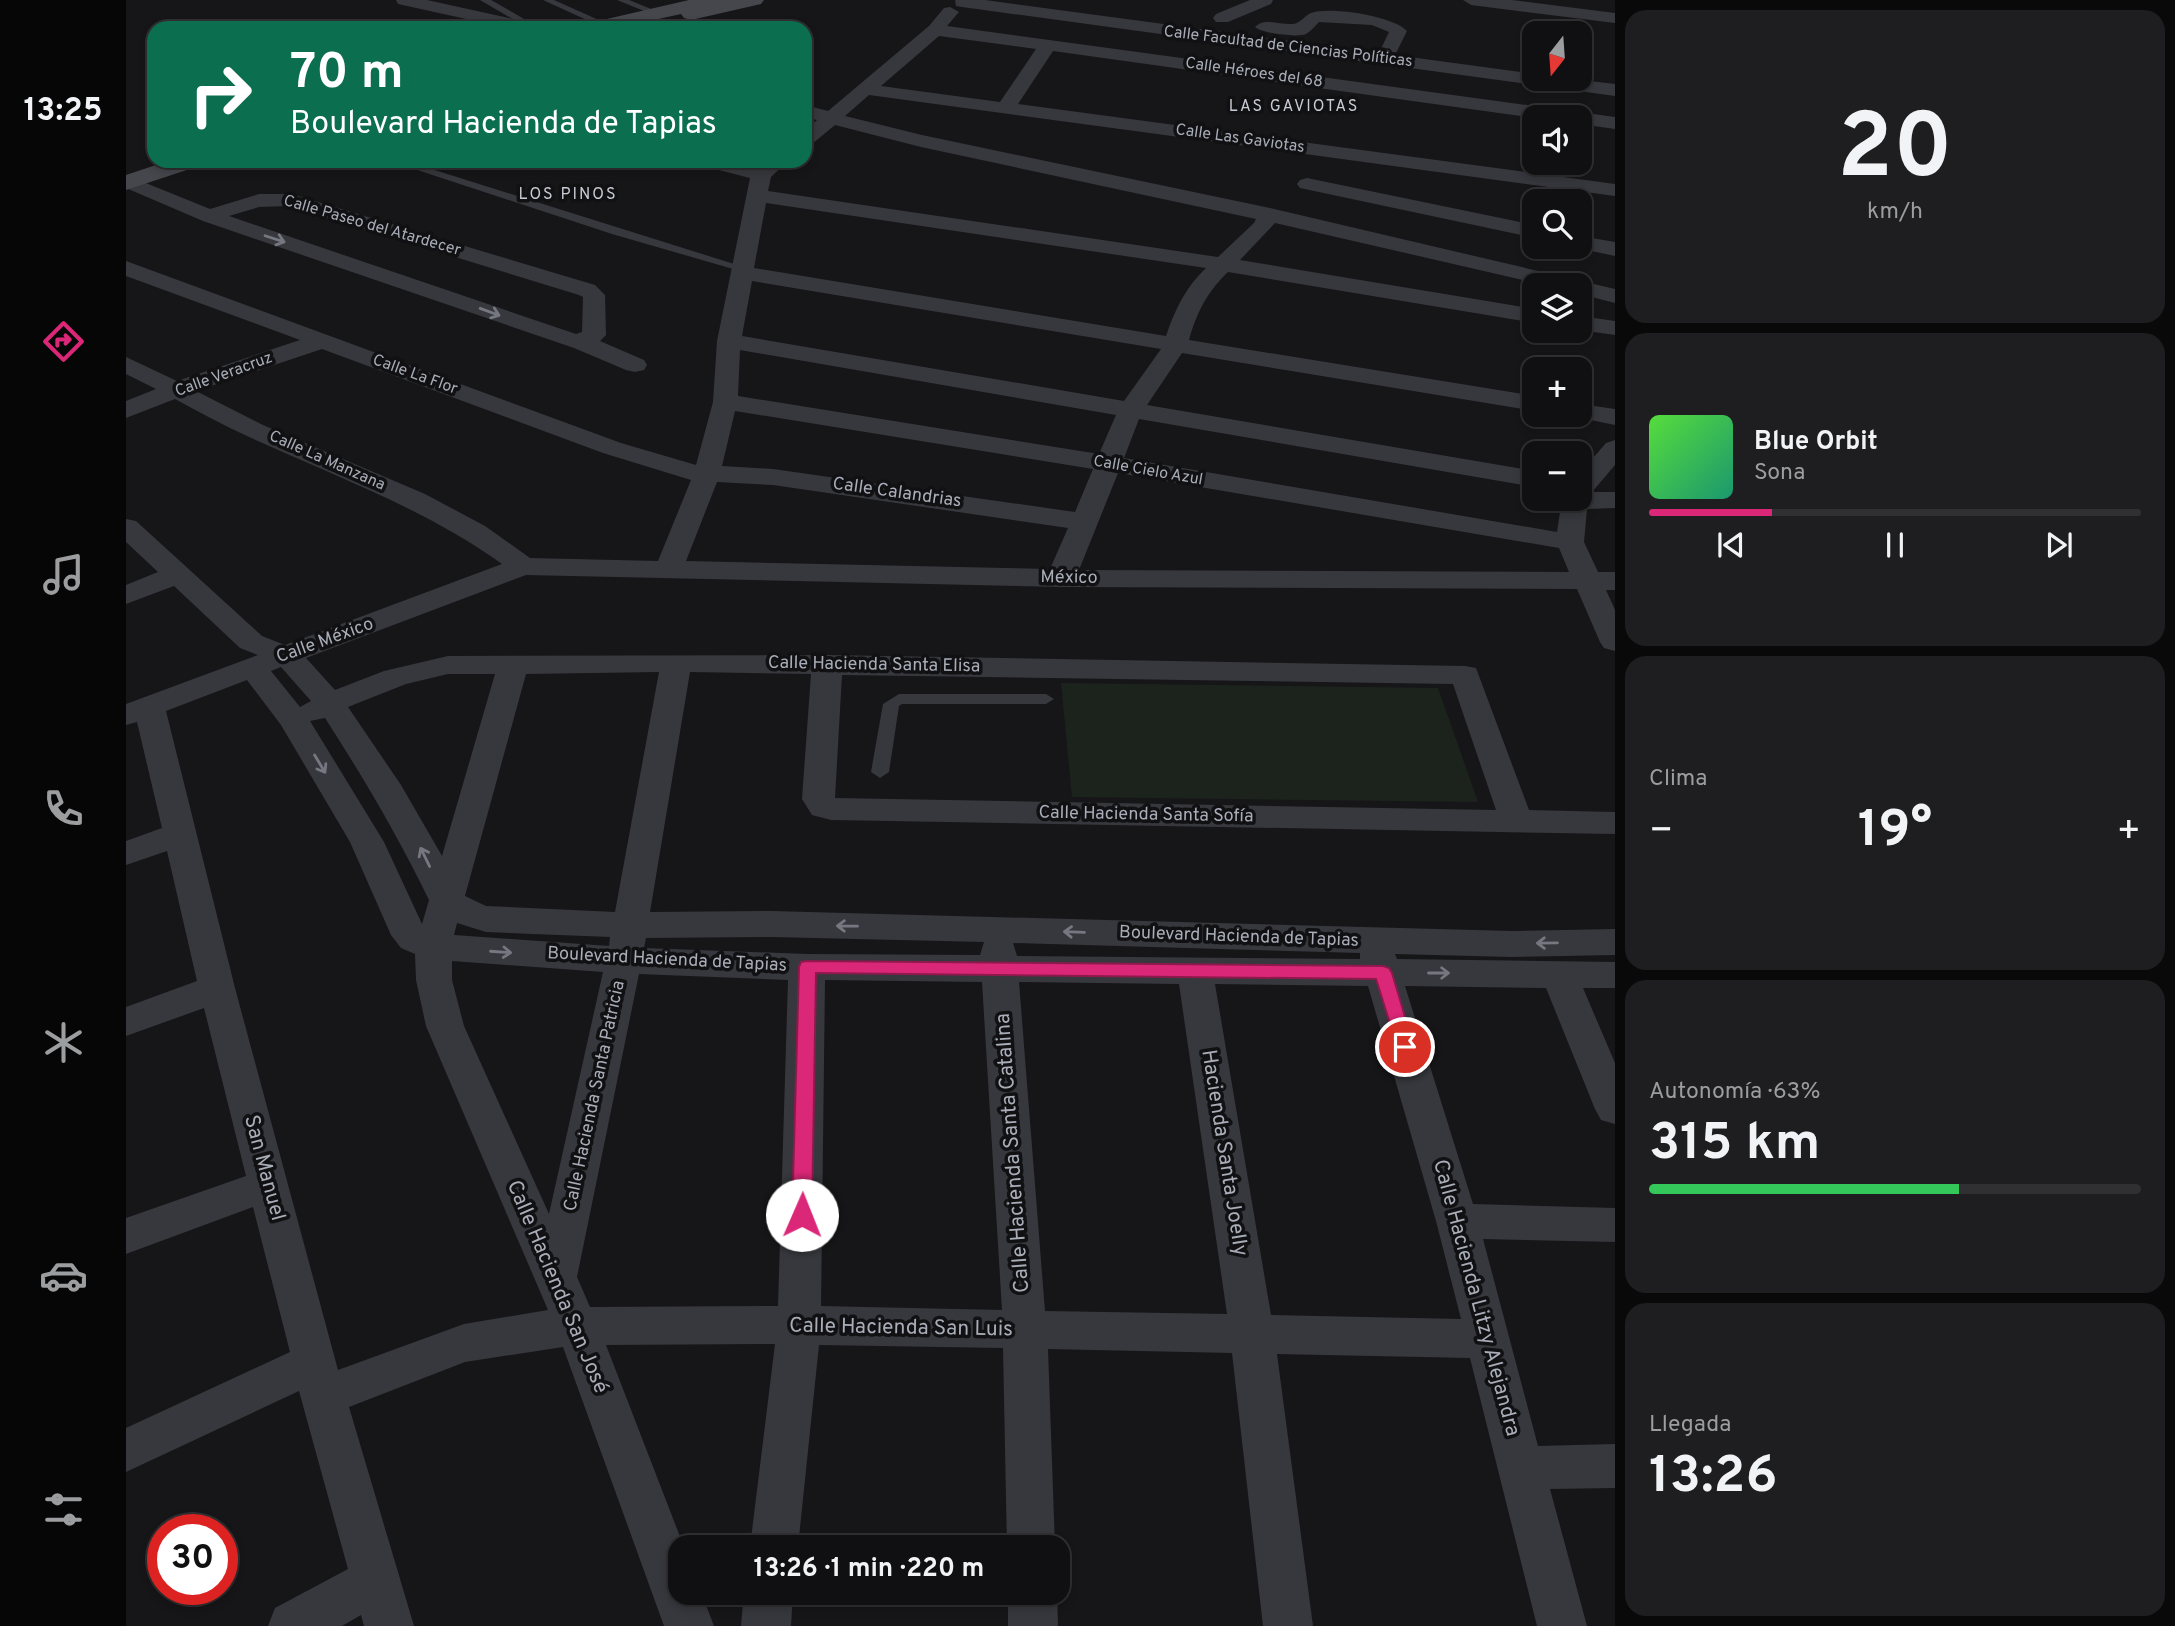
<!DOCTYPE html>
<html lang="es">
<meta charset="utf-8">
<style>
:root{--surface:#101012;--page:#1e1e20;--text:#f1f3f6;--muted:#9c9d9f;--line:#303032;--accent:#db2777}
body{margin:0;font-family:Overpass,sans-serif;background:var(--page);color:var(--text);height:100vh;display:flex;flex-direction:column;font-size:26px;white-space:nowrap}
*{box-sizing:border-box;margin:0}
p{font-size:23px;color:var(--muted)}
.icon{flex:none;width:38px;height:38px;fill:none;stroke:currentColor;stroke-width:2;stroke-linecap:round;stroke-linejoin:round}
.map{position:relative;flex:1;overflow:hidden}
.panel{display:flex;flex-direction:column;gap:10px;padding:10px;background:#09090a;width:560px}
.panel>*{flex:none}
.guide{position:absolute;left:21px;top:21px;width:665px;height:147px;border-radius:21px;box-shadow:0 4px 10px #0003,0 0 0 2px var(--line);background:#0b6e4f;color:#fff;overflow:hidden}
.needle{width:46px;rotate:197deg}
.controls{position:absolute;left:1396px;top:21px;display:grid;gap:14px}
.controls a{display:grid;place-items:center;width:70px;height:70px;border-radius:14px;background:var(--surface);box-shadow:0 4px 10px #0003,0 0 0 2px var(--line);font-size:35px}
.speed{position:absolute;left:21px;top:1514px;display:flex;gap:14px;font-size:35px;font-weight:700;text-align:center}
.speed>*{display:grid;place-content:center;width:91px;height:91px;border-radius:50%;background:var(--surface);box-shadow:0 4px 10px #0003,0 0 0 2px var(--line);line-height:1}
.speed .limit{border:10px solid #d22;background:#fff;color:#111}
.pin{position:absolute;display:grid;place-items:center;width:60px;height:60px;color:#fff;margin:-30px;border:4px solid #fff;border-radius:50%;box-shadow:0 2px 7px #0007}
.me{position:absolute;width:77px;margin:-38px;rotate:1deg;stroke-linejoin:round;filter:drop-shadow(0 0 5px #0008)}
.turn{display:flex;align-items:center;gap:24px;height:147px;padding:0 28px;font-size:32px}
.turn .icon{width:91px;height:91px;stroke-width:2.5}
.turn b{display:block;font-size:49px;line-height:60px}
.big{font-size:52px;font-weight:700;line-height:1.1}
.panel .tile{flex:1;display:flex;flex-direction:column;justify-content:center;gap:10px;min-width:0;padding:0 24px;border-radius:21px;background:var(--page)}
.panel .dial{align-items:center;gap:0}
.dial b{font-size:91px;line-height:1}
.song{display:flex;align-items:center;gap:21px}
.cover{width:84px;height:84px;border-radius:10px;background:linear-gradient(135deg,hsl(110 70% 55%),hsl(160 70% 35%))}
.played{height:7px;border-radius:4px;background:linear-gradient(90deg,var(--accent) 25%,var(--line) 25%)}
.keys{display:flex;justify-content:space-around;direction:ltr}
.heat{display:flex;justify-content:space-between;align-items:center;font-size:38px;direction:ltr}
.charge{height:10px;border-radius:5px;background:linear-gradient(90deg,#34c759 63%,var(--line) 0)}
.trip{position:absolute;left:542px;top:1535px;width:402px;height:70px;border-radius:21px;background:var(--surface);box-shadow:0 4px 10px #0003,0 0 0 2px var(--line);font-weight:700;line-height:70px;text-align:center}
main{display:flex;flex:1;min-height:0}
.tab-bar{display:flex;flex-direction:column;width:126px;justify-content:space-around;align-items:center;background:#060607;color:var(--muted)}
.tab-bar .icon{width:49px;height:49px}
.tab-bar .active{color:var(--accent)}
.tab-bar b{font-size:32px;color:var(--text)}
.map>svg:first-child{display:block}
.green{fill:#1c231d}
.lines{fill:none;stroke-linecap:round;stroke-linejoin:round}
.lane{fill:#37383d;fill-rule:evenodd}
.street{fill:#37383d;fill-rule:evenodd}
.secondary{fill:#45474d;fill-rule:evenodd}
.oneway{stroke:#757881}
.route{fill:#db2777;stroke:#8e194d;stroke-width:2}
.labels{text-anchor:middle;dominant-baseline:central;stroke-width:7;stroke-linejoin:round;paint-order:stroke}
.far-street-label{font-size:16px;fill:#a8adb8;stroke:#111113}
.far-neighbourhood-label{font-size:16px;letter-spacing:2px;fill:#c9ccd4;stroke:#111113}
.street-label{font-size:18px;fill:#a8adb8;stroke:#111113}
.near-street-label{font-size:21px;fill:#a8adb8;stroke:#111113}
</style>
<main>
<nav class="tab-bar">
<b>13:25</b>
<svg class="icon active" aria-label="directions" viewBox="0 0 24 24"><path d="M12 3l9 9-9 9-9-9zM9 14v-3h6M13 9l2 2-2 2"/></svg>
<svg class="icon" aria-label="music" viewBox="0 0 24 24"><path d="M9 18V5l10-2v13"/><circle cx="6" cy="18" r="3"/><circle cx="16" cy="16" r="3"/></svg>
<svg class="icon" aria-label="phone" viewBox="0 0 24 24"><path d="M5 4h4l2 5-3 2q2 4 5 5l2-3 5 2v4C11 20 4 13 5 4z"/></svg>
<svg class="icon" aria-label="climate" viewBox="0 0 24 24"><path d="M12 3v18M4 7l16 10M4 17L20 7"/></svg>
<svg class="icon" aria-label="car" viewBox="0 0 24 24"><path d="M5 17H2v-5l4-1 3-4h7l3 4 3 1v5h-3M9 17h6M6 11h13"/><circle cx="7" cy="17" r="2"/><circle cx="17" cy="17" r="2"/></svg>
<svg class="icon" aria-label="filters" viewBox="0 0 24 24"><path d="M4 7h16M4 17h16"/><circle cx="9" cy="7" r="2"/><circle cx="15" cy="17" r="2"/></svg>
</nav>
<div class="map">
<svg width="1489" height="1626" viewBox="0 0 1489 1626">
<rect width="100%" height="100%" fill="#161618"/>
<path class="green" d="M935,683L1312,688L1352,802L946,797Z"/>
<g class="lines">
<path class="lane" d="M354,0H365L414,28H402Z
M417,0H428L484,25L476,27Z
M491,0H503L535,13L528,15Z
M264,161H280L624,269L614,271L486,234Z
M773,694H920L928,699L920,704H776L773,706L763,772L754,778L745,772L757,704Z"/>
<path class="street" d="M270,0H301L410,24L413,28H381L272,4Z
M829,0H859L1253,53L1263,32L1246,25L1193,22C1189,26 1185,31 1180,34C1171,38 1135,33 1129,27C1138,17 1154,25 1166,24C1174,24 1178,16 1185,13C1203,6 1268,16 1281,31L1269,55L1409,74V79H1447L1489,84V96L836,7L830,6Z
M1124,0H1147L1145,4L1102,22H1090L1087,18L1090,14Z
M1337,0H1386L1489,13V23L1345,5Z
M824,7L833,12L821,26L1489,117V129L1454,124V117L1409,118L927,51L892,104L1489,184V196L743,95L719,116L796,135L1144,208L1489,289V303L1454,294V285H1419L1149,223L1114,260L1409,309V323L1102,272C1081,292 1071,312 1063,340L1409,396V411L1056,353L1021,405L1409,471V487L1013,419L998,458L1431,532L1436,499H1454V473L1480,443L1489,440V465L1466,492H1489V508L1461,509L1458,542L1472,572H1489V590H1480L1489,610V651L1478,648L1474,642L1451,589L935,587L400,575L180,658L209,690L258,671L322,656L701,655L1339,666L1350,668L1403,810L1489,812V834L705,820L686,815L676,799L685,674L564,672L524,912L646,911L1386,931L1489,929V955L1386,957L1269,954L1271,959L1489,962V988H1457L1489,1063V1124L1475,1120L1469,1109L1420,988L1279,986L1347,1204L1489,1208V1242L1357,1239L1412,1446L1489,1444V1488L1424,1489L1461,1626H1411L1344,1358L1151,1354L1187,1626H1137L1106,1353L922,1349L929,1547H881L877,1348L693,1345L672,1547H624L649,1344L480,1345L558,1547H555V1592H575L588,1626H538L437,1347L339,1362L223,1407L288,1626H238L235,1615L216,1626H142L149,1608L222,1569L173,1391L0,1472V1428L164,1352L127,1207L0,1254V1218L120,1176L78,1008L0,1036V1007L71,981L41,851L0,865V841L36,828L11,722L0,725V704L132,655L114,648L48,586L0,604V585L32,572L0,542V519L10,521L136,636L159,645L376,564C298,508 208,476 121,436C97,425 73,412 49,399L0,418V401L30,389L0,374V357L51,381L174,340L0,276V261L495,443L570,465L587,402L591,341L624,178L573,165L570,161H604L631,168L640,161H662L645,177L642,191L1092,257L1128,223L1130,219L795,147L709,125L686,144L679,146V130L691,120L679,117V105L702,111L803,26L818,8ZM813,36L910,49L874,102L755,86ZM640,203L1080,268C1060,287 1049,309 1040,336L628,268ZM626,281L1035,349L998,401L616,336ZM196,349L477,453L565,480L532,561L404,558L359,526L299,494L137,425L70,391ZM614,350L990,415L973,454L612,396ZM609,411L967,469L949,512L647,469L596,466ZM992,473L1433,548L1443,572L953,570ZM591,482L647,485L942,528L924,569L560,561ZM155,667L185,701L174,707L145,671ZM533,672L489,912L360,906L339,896L400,674ZM322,674H369L316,856L275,785L222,707L280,684ZM716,675L1327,684L1370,810L709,798ZM121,680L155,725L224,842L265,935L275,948L289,954L290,980L300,1026L422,1310L338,1324L212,1370L109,988L40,711ZM199,718C237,777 272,836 303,900L296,924L258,842L184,721ZM331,923L360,932L484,937L483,946L328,935ZM646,937L858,942L854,955L681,954L518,948L520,938ZM887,943L1234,953V959L891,956ZM326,961L477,972L423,1214L338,1026L326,980ZM513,974L662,980L652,1306L464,1307L451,1277ZM699,980L856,982L876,1310L695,1306ZM893,982L1053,984L1101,1314L919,1311ZM1089,984L1242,986L1310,1221L1335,1319L1145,1315Z
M0,175L84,209L133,194H165L469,285L479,295L480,335L474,341L518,360L521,365L518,370L509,372L500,370L448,348L77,221L0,188ZM163,206L453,295L457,297L456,332L450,334L103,216L133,207Z
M1181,178L1409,225V238L1174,188L1171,184L1174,180Z
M1454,236L1489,242V256L1447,247H1454Z
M1454,316L1489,321V335L1454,330Z
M1454,404L1489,409V425L1445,416L1454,415Z
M618,1592H667L665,1626H615Z
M882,1592H931L932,1626H882Z"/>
<path class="secondary" d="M563,0H638L635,4L565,20L558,18L555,14L492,28H456L459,24Z
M42,161H77L73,166L0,190V175Z"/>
</g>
<defs><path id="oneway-shaft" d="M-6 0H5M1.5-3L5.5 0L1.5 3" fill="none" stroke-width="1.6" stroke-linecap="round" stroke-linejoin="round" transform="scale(1.75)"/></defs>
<g class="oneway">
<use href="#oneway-shaft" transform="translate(149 239) rotate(18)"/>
<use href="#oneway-shaft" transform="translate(364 312) rotate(20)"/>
<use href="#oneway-shaft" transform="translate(194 764) rotate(59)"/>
<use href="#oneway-shaft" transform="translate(299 857) rotate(-116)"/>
<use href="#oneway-shaft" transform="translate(721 926) rotate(-179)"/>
<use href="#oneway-shaft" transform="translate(948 932) rotate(-178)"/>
<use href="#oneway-shaft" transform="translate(1421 943) rotate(179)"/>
<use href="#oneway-shaft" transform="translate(375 952) rotate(4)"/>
<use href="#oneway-shaft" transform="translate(1313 973)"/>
</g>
<path class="route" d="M681,961L1257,966L1263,968L1266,973L1288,1047L1286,1052H1273L1250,979L690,973L686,1215L683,1221L676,1223L669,1221L666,1215L673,967L675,962Z"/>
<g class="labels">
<g class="far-street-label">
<text transform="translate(1162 47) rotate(7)">Calle Facultad de Ciencias Políticas</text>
<text transform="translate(1128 73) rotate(8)">Calle Héroes del 68</text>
<text transform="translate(1114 139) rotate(8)">Calle Las Gaviotas</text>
<text transform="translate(246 226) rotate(16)">Calle Paseo del Atardecer</text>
<text transform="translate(98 375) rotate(-20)">Calle Veracruz</text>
<text transform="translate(289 375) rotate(20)">Calle La Flor</text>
<text transform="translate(201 461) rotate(24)">Calle La Manzana</text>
<text transform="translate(1022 471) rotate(10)">Calle Cielo Azul</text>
</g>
<g class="far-neighbourhood-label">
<text x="1168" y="107">LAS GAVIOTAS</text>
<text x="442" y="195">LOS PINOS</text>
</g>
<g class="street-label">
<text transform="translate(771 493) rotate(8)">Calle Calandrias</text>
<text transform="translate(943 578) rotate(1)">México</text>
<text transform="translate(199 641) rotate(-20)">Calle México</text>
<text transform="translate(748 665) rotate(1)">Calle Hacienda Santa Elisa</text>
<text transform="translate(1020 815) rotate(1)">Calle Hacienda Santa Sofía</text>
<text transform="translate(1113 937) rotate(2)">Boulevard Hacienda de Tapias</text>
<text transform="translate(541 960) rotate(3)">Boulevard Hacienda de Tapias</text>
<text transform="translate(469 1096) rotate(-78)">Calle Hacienda Santa Patricia</text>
</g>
<g class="near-street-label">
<text transform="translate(887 1153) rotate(-94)">Calle Hacienda Santa Catalina</text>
<text transform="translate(1098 1153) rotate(81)">Hacienda Santa Joelly</text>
<text transform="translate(138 1168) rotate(75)">San Manuel</text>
<text transform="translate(431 1287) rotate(67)">Calle Hacienda San José</text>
<text transform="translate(1350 1298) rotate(75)">Calle Hacienda Litzy Alejandra</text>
<text transform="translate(775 1328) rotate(1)">Calle Hacienda San Luis</text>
</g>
</g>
</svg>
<div class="controls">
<a><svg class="needle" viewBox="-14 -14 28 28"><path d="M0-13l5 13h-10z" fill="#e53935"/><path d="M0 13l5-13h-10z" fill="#9c9d9f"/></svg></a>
<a><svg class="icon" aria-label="sound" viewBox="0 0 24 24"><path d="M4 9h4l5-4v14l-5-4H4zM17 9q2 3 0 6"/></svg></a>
<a><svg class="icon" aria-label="search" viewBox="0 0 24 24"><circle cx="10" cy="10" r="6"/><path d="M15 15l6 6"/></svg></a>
<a><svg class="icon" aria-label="layers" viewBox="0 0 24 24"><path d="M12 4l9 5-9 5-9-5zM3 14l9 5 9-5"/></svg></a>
<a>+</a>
<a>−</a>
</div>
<div class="speed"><div class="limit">30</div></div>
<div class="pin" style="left:1279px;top:1047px;background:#d93025"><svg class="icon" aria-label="arrive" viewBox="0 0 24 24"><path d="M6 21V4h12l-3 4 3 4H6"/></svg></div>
<svg class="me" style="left:676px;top:1215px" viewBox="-20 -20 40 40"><circle r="19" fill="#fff"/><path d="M0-13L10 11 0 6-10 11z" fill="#db2777"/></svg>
<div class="trip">13:26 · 1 min · 220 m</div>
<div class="guide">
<div class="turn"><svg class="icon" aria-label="right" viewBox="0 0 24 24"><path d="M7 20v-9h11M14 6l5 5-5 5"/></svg><div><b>70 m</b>Boulevard Hacienda de Tapias</div></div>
</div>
</div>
<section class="panel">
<div class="tile dial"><b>20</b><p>km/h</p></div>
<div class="tile">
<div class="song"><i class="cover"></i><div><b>Blue Orbit</b><p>Sona</p></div></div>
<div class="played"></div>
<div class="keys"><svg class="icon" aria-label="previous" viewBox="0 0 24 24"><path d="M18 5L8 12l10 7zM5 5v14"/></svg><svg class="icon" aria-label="pause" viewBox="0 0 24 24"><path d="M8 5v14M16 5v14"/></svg><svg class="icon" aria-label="next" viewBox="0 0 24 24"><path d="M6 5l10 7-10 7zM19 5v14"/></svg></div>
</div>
<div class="tile"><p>Clima</p>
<div class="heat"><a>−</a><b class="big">19°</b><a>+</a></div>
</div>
<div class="tile"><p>Autonomía · 63%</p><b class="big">315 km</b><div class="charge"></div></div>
<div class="tile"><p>Llegada</p><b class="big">13:26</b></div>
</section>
</main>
